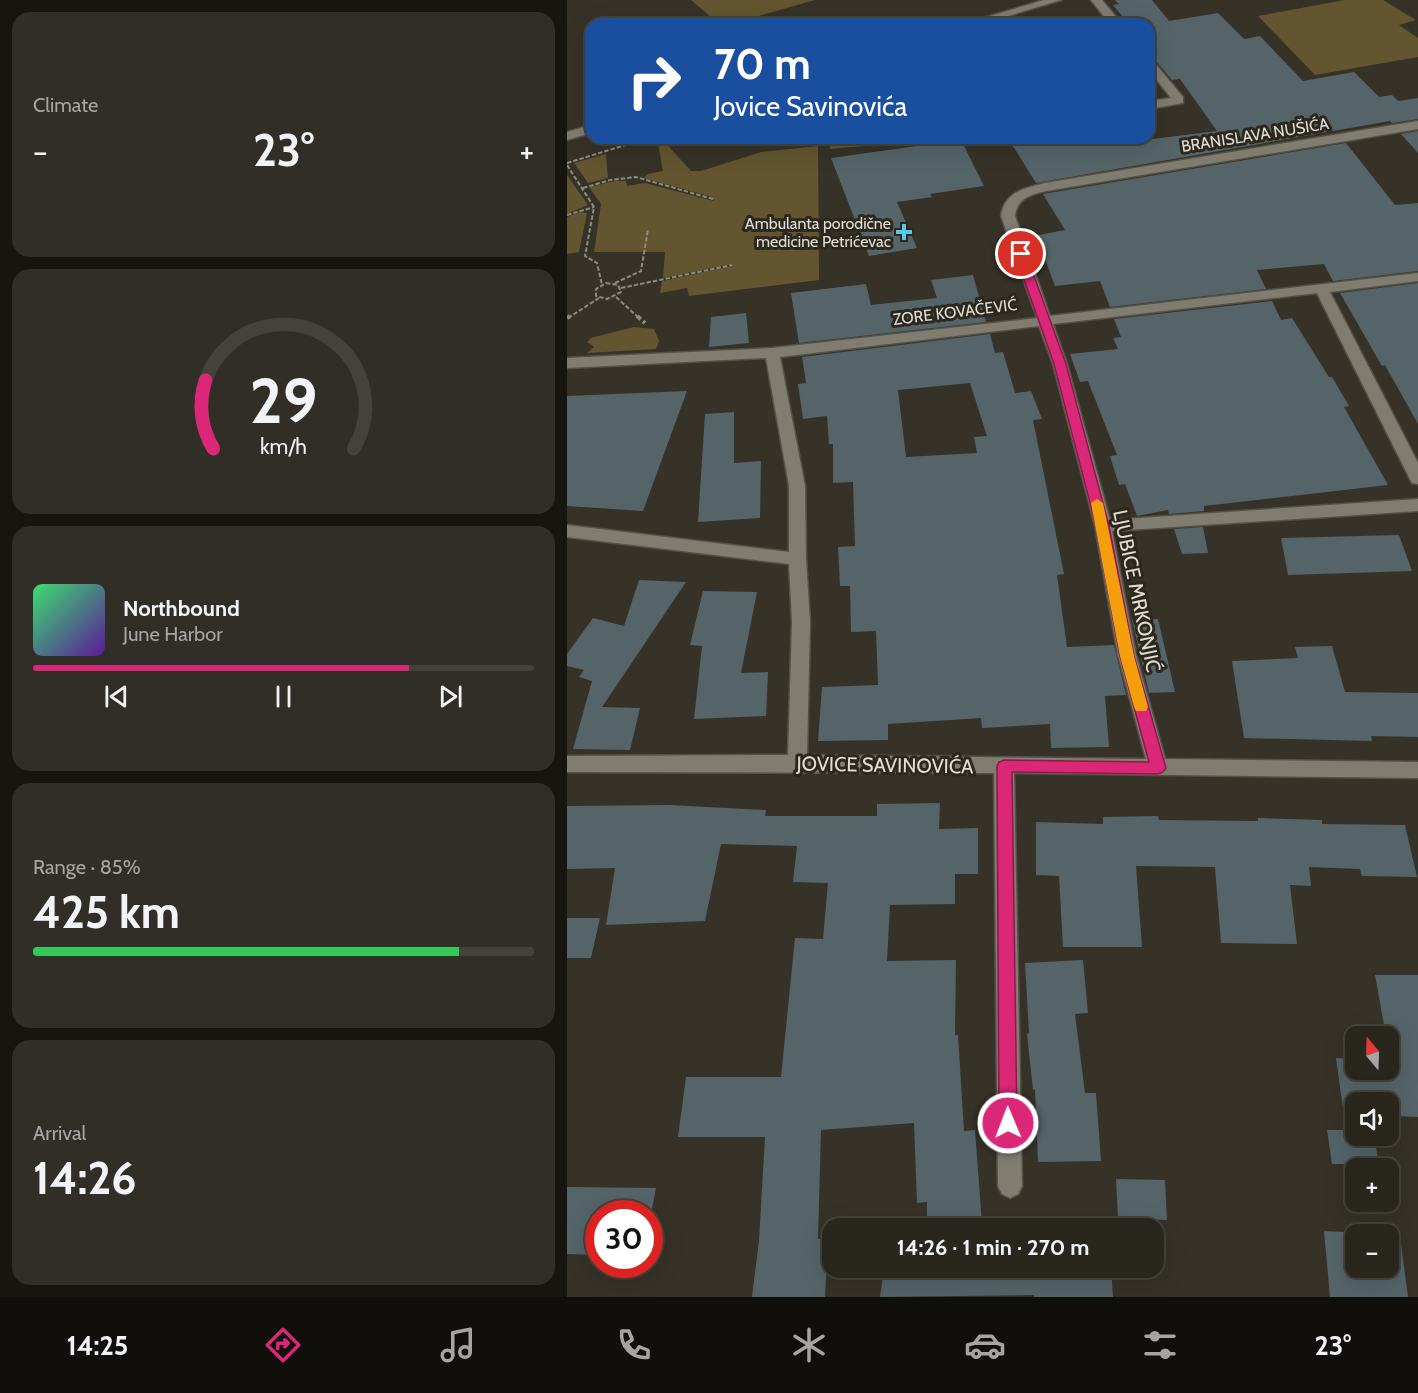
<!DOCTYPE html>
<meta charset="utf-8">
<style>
:root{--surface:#28261d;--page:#302e26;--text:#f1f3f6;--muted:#a5a5a4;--line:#44433b;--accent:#db2777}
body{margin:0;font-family:Cabin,sans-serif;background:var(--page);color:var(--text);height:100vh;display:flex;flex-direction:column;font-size:22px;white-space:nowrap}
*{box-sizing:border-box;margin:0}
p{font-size:20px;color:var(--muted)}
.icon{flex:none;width:33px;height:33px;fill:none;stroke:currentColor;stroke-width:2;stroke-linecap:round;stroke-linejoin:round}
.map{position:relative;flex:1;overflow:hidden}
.side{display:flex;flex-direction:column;gap:12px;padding:12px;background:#161510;width:567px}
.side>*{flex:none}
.guide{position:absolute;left:18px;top:18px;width:570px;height:126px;border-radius:18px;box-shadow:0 6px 24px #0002,0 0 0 2px var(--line);background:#1a4fa0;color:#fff;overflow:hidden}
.needle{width:39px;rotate:341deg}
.tools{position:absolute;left:778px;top:1026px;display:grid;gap:12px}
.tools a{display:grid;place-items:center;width:54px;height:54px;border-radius:12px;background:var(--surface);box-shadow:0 6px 24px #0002,0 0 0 2px var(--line);font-size:30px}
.speed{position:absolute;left:18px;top:1200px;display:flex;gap:12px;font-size:30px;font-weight:700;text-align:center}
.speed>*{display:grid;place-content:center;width:78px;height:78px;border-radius:50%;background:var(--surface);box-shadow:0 6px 24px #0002,0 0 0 2px var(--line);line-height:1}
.speed .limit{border:9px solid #d22;background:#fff;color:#111}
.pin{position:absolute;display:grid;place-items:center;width:51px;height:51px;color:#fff;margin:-26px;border:3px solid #fff;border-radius:50%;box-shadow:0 2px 6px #0007}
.me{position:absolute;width:66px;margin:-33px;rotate:359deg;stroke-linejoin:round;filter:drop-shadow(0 0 4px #0008)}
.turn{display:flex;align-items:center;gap:21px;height:126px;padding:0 30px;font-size:27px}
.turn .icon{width:78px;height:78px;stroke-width:2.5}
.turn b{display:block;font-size:42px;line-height:51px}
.big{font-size:45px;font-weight:800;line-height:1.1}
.side .card{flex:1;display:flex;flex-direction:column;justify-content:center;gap:9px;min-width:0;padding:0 21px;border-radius:18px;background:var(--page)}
.side .dial{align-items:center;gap:0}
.dial svg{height:156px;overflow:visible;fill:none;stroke:var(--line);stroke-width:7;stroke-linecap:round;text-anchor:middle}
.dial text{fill:var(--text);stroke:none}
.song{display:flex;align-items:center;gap:18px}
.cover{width:72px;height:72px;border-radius:9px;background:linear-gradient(135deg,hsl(140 70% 55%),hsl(270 70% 35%))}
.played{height:6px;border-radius:3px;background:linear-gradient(90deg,var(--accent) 75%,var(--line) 75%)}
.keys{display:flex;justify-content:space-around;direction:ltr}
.heat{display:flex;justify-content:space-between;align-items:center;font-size:33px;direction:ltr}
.charge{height:9px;border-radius:4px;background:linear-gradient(90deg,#34c759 85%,var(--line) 0)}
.trip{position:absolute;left:255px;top:1218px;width:342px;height:60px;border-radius:18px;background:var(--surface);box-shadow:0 6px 24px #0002,0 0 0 2px var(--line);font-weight:800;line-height:60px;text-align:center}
.tabs{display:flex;height:96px;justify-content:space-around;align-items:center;background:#100f0c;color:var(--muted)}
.tabs .icon{width:42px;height:42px}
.tabs .selected{color:var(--accent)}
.tabs b{font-size:27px;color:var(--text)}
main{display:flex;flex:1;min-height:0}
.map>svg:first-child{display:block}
.green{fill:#625530}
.building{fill:#546468;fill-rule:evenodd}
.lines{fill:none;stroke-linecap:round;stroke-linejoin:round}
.minor-casing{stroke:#545147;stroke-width:3}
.path-far1{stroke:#8d8980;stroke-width:2;stroke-dasharray:4.5 2;stroke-linecap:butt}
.path{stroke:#8d8980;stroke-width:4;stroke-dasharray:5 3;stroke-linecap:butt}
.minor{fill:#807c6f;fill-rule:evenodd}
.route{fill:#db2777;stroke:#8e194d;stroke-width:1.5}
.slow{fill:#f59e0b}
.poi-dot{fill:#58c9e3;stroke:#2c281d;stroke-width:2}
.labels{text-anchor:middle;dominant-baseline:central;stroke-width:6;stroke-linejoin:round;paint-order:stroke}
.far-street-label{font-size:16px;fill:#e0ddd6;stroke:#2c281d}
.far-poi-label{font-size:16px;fill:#e0ddd6;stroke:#2c281d;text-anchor:end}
.street-label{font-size:20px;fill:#e0ddd6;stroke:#2c281d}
</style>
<main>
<section class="side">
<div class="card"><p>Climate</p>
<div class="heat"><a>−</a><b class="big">23°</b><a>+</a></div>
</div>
<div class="card dial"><svg viewBox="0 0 100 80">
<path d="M14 69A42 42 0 1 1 86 69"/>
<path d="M14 69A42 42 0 0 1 10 34" stroke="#db2777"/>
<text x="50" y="56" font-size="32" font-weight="700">29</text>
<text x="50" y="72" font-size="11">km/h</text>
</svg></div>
<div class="card">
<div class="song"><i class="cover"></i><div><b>Northbound</b><p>June Harbor</p></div></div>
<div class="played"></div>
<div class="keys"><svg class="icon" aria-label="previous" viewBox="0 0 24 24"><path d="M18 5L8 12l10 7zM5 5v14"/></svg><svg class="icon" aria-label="pause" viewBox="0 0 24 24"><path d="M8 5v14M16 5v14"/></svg><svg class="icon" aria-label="next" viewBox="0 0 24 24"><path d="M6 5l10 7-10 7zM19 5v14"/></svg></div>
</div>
<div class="card"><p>Range · 85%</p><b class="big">425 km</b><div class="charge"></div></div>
<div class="card"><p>Arrival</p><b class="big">14:26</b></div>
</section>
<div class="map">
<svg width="851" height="1297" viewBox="0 0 851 1297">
<rect width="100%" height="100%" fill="#363227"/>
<path class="green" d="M124,0H248L163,24H152Z
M778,0H816L849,20L832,25L851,38V57L748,75L691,16Z
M90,138H94L124,171H134L194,152L251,146L252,280L122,296L120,288L93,293L95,281L165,266V264L96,278L98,252H27L34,204L22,187L48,181H59L60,186L78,183L147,201L145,197L77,178L81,174L96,171Z
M261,138H343L344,142L263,149Z
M39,154L41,178L21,183L7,163Z
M0,175L21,205L0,214Z
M13,212L20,213L12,252L0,254V217Z
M67,327L87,329L92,341L89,349L20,353L27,347L20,342L24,338Z"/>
<path class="building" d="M548,0H585L602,21L651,13L677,39L693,36L736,81L787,72L812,97L825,95L831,101L851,98V119L825,123L823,121L469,183L441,138H536L537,145L650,131L613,79L605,80L588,60L582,58V24H562L546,5L552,4Z
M851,131V153L834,134Z
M355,138H393L417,186L363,194L365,197L330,202L350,248L302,256L264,158L357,145Z
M779,143L828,205L851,203V271L766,281L757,264L690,270L699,289L543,307L533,281L488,286L475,251L467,236L498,230L476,194Z
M406,275L419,322L232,343L224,293L299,284L304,305L370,298L364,280Z
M851,283V424L818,365L815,366L773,293Z
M705,301L714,320L725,318L762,377H765L782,406L777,407L821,485L637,506V511L602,514L601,510L570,516L558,484L552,485L543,456L550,455L530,404L521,381L513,382L503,354L551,349L546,338L554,337L547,319Z
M179,313L182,343L142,347L144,317Z
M423,334L428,353L436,352L448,393L464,391L475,419L466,420L497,574L490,575L500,647L547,645L559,695L538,696L542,747L484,748L483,724L415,728L414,718L321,724V740L251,741L255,687L311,685L309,631L284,632L283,586H273L271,547L288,546L286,482L266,483V444H262L260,416L236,419L231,384L239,383L235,357ZM403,383L420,436L407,437L410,453L339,457L331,390Z
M120,391L76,511L0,506V396Z
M167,412V463L194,461L193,518L131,522L138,414Z
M636,527L641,553L615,554L607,529Z
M832,535L845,571L721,575L714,538Z
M72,580L119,582L35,707L73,708L63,750L6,749L25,681L12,677L17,670L0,666V654L26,618L57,626Z
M136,591L190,592L174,673L201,672L199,716L127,719L135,646L123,645Z
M591,619L608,692L582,693L565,620Z
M765,646L778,692L851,693V737L804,736L805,741L677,738L665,661L731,658L728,647Z
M373,803L372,829L411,828V874H388V904L323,905L320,961L389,960L388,1035H391L397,1131L408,1130L415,1224H430V1227H542V1228H360V1202L350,1203L347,1123L254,1130L251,1239L261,1238L258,1297H185L192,1241L198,1137H111L119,1077H214L228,938L256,939L261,883L226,882L230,846L154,844L138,921L39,925L48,868L0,869V806L102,805L199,810L198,816H310V804Z
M591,816L592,820L691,821V818L755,820V824L838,825L850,877L795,876L793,869L742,867L744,886L723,885L730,944L654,943L648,867L569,866L575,947H496L492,876L469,875V822L536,824V817Z
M0,918H33L24,958H0Z
M516,960L521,1013L508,1014L518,1093H529L534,1161L471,1162L468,1089L466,1090L460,1034L462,1033L458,963Z
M808,975H851V1117L822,1116V1102H789V1136H807L812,1164H765L760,1130H779L769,1058L789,1059V1070H822V1036H819Z
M549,1179L598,1180L600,1220L551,1218Z
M0,1187L89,1188L84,1214H32V1255L0,1254Z
M757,1231L816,1234H789V1268H822V1235L833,1236L841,1297H763Z
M317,1268H544L546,1297H467V1295L313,1297Z"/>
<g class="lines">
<g class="minor-casing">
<path id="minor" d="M477,0H494L414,24H396Z
M524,0H535L555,24H543Z
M582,60L586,61L616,97V103L582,109V101L604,98L582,70Z
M851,121V129L479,191C463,195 450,198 448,216L483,316L851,273V281L763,292L851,463V484L845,483L750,293L486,324L500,364L543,520L851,499V511L545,531L569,655L598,759L851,762V778L447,773L455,1186L451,1194L443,1198L435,1194L431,1186L427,773L0,772V756L221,755L225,622L222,564L0,537V525L222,552V486L199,358L0,368V358L205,348L470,318L434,216C437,192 458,188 478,183ZM472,326L486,364L528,526L551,655L579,759L240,755L243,622L239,559L238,486L213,357Z
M24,125V133L0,140V132Z"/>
</g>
<path class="path-far1" d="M0,163L65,143
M0,165L27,207L18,256L30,263L35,285
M16,188L43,180L69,177L146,199
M0,215L27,207
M39,283L51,285L54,292L40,299L29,296V289Z
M48,283L74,271L81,229
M54,288L165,265
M49,297L72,318
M1,318L32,298"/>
<path class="path" d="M70,316L78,323
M0,318L3,316"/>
<use href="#minor" class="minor"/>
</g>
<path class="route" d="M454,251L459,254L499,364L542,526L567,656L599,768L596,772L591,774L445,772L450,1123L448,1129L441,1132L435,1129L432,1123L430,766L432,762L437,760L582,762L553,656L529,526L487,364L448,254Z"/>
<path class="slow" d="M530,499L536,503L567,656L581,707L579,711H569L567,707L553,656L524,503Z"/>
<path class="poi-dot" d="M334 223h6v6h6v6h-6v6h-6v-6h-6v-6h6z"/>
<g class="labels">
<g class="far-street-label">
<text transform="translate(688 135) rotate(-9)">BRANISLAVA NUŠIĆA</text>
<text transform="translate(388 312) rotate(-7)">ZORE KOVAČEVIĆ</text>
</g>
<g class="far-poi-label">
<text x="324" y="223">Ambulanta porodične<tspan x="324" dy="18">medicine Petrićevac</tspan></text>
</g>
<g class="street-label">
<text transform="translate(570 591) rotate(78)">LJUBICE MRKONJIĆ</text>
<text transform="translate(318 765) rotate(1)">JOVICE SAVINOVIĆA</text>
</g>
</g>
</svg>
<div class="tools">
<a><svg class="needle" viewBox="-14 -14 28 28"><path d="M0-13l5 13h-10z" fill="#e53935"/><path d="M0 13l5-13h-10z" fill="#a5a5a4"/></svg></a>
<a><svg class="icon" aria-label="sound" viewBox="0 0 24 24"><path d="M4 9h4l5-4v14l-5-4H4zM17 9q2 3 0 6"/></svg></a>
<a>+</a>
<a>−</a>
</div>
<div class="speed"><div class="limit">30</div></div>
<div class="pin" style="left:454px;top:254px;background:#d93025"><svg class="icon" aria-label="arrive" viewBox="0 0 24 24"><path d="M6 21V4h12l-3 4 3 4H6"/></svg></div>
<svg class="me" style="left:441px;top:1123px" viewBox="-20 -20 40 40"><circle r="17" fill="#db2777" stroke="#fff" stroke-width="3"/><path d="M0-11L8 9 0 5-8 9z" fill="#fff"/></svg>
<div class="trip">14:26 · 1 min · 270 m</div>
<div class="guide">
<div class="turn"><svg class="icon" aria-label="right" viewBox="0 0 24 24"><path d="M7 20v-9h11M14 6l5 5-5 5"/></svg><div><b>70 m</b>Jovice Savinovića</div></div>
</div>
</div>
</main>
<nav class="tabs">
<b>14:25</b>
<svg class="icon selected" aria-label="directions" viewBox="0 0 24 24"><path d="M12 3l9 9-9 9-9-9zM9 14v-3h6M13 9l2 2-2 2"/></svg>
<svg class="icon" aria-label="music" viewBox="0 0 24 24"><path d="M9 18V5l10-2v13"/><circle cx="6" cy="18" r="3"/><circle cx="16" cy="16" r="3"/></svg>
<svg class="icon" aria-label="phone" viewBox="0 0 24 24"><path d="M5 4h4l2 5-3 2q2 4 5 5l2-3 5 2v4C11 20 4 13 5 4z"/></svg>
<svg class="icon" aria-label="climate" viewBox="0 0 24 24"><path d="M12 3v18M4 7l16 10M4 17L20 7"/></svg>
<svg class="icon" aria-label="car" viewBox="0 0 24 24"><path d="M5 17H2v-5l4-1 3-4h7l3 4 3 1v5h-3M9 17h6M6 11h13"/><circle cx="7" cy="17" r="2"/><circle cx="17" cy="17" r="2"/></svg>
<svg class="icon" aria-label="filters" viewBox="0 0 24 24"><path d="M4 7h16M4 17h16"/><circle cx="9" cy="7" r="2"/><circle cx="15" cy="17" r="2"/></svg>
<b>23°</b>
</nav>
